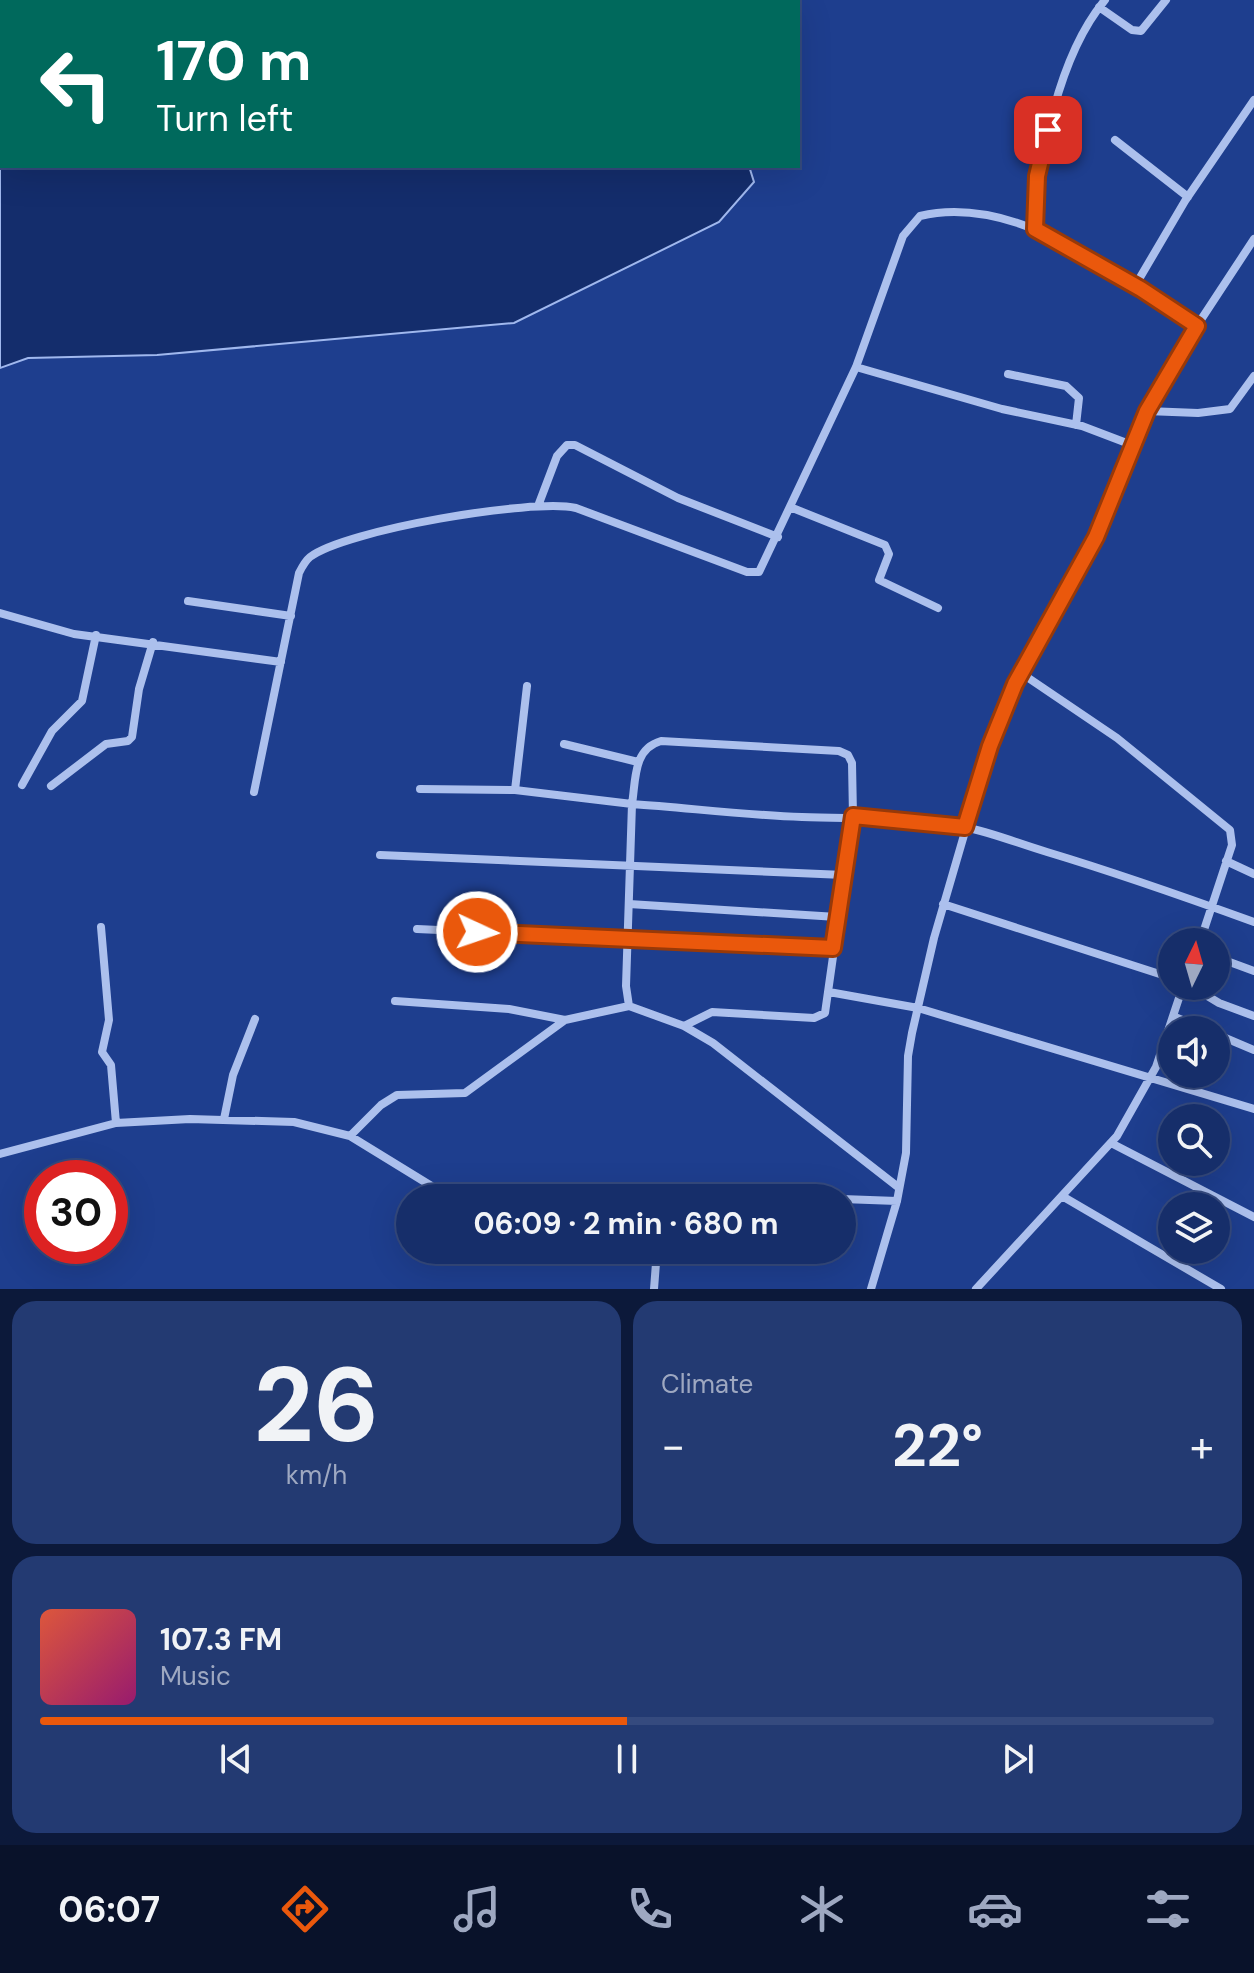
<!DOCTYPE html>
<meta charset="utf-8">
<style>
:root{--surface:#162e6a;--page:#233a72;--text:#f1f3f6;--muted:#9ea8c1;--line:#354a7e;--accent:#ea580c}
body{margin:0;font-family:"DM Sans",sans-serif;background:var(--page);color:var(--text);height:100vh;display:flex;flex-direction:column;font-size:30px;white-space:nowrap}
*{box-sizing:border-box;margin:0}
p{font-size:26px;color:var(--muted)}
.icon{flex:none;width:44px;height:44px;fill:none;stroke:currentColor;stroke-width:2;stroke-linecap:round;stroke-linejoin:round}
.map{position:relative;height:1289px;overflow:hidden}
.drawer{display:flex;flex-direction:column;gap:12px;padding:12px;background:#0c193a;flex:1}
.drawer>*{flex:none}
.guide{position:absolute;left:0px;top:0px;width:800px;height:168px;box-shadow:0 8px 32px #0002,0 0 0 2px var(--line);background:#00695c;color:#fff;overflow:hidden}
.needle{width:52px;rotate:5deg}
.tools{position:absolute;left:1158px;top:928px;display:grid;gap:16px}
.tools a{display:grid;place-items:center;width:72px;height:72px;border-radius:50%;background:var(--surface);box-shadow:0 8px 32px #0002,0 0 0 2px var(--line);font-size:40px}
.speed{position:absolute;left:24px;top:1160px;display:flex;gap:16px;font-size:40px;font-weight:700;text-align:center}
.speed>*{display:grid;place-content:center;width:104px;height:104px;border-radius:50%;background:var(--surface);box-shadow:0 8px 32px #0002,0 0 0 2px var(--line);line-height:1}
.speed .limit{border:12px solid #d22;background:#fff;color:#111}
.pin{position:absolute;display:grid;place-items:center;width:68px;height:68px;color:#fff;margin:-34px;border-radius:16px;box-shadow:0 4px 12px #0006}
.me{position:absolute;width:88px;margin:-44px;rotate:93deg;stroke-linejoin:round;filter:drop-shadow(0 0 6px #0008)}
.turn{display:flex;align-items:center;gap:28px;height:168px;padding:0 24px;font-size:36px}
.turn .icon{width:104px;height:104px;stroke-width:2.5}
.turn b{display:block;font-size:56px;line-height:68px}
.big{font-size:60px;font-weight:700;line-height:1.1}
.drawer .tile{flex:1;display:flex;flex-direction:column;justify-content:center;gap:12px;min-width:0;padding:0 28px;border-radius:24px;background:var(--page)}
.drawer .dial{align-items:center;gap:0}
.dial b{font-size:104px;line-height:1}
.song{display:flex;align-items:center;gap:24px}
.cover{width:96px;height:96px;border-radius:12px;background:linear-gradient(135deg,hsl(10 70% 55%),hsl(320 70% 35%))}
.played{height:8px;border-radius:4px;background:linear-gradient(90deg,var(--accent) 50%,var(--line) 50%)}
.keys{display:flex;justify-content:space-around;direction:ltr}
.heat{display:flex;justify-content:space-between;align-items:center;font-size:44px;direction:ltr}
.drawer .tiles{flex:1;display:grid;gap:12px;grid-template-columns:1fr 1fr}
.tile:last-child{grid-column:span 2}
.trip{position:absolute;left:396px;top:1184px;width:460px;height:80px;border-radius:40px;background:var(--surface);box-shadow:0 8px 32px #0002,0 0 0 2px var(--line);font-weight:700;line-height:80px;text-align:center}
.dock{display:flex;height:128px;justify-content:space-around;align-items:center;background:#09122a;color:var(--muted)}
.dock .icon{width:56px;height:56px}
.dock .active{color:var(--accent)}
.dock b{font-size:36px;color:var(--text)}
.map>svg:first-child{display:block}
.water{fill:#142d6c;stroke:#a0b8ee;stroke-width:2}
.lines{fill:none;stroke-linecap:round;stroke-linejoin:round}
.street{stroke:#acc0ed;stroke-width:8}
.route-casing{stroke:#983908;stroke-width:20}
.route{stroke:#ea580c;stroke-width:14}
</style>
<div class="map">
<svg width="1254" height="1289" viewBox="0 0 1254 1289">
<rect width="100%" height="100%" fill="#1e3e8e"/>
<path class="water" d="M0,0H765L2,2V166H749L754,182L719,222L514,323L157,355L28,358L0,368Z"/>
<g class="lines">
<path class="street" d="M1099,7L1132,30L1141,31L1166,0
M1115,140L1188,197
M1035,229C1038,158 1059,55 1105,0
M1135,286L1185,201L1254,100
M856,367L1002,409L1082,426L1132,445
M1008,374L1066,386L1079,398L1076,425
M1147,411L1198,413L1230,409L1254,376
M538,506L557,456L567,445H575L678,498L778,537
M790,507L885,545L889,554L879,580L938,608
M188,601L291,616
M0,613L74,634L281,662
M1021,673L1117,738L1230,830L1232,845L1200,942
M564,744L638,762
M22,785L52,731L82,701L96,635
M51,786L106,744L128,741L132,737L139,689L153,642
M420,789L515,790L632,804L626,986L629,1006L684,1026L713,1043L898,1187
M515,790L527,686
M254,792L299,573C302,567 305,561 310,557C345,530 533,498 576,508L747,572H759L856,367L903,236L920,216C1017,193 1119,275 1197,326
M380,855L844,875
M1226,861L1254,874
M629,904L837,917
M943,904L1172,978
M101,927L109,1020L102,1052L111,1065L116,1123
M417,929L833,948
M1216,957L1254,971
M1191,986L1219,1003L1254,1016
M829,992L918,1008L1254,1109
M395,1001L509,1009L565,1020
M1175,1017L1207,1030
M684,1026L712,1012L814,1018L825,1013L853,816L852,763L848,755L839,751L661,741C633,749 636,779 632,804C689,808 745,815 802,817C857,819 911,816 965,827C993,833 1020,844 1047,852C1117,873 1185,897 1254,922
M1216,1034L1254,1050
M224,1119L233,1075L255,1019
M350,1136L381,1105L397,1095L465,1093L565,1020L629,1006
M1111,1143L1254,1217
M0,1154L116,1123L190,1119L294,1122L350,1136L451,1198
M1062,1196L1221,1289
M842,1199L897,1201
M654,1289L657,1250
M871,1289L897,1201L906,1153L908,1056L912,1033L934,938L990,746L1015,684L1096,537L1147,411L1185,344L1254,239
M976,1289L1117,1136L1156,1067L1183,986"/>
</g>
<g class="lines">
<g class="route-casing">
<path id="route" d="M477,932L833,948L853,816L965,827L990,746L1015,684L1096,537L1147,411L1197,326L1141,289L1035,229L1037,176L1048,130"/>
</g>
<use href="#route" class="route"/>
</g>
</svg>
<div class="tools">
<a><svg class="needle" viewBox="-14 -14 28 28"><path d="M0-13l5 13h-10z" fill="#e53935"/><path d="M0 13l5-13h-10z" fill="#9ea8c1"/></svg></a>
<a><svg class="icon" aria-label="sound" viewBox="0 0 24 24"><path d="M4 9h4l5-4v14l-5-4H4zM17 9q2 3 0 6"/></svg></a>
<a><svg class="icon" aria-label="search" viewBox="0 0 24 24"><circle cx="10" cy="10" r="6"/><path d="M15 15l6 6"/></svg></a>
<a><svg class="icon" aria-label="layers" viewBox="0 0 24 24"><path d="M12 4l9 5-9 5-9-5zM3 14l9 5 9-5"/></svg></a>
</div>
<div class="speed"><div class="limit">30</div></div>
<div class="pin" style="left:1048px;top:130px;background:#d93025"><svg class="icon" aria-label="arrive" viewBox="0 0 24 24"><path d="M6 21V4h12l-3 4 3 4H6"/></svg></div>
<svg class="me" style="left:477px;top:932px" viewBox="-20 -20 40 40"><circle r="17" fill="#ea580c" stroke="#fff" stroke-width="3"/><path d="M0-11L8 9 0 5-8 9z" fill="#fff"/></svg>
<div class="trip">06:09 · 2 min · 680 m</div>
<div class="guide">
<div class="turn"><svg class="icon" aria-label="left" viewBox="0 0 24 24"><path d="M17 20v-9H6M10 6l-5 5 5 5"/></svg><div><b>170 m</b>Turn left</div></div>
</div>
</div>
<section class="drawer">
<div class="tiles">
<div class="tile dial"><b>26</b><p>km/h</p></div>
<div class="tile"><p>Climate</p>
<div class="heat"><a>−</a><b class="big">22°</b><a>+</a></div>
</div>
<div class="tile">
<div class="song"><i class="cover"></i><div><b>107.3 FM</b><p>Music</p></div></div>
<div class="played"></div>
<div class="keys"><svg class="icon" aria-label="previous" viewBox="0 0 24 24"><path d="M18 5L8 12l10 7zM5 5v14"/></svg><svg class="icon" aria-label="pause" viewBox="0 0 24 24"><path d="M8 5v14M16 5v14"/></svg><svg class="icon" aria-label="next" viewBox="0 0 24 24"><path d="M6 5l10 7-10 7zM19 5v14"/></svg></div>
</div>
</div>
</section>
<nav class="dock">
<b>06:07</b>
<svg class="icon active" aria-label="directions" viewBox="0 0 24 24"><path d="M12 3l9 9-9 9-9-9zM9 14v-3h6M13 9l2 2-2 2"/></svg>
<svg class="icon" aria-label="music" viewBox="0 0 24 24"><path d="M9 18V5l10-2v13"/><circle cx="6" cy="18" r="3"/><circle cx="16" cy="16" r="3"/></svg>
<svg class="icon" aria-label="phone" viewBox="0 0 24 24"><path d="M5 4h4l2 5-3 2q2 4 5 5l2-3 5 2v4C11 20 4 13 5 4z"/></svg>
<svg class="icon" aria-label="climate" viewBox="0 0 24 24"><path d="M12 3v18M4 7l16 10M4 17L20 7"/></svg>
<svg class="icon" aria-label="car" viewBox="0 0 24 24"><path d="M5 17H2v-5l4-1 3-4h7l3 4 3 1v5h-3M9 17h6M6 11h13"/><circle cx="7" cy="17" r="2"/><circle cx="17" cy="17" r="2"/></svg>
<svg class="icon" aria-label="filters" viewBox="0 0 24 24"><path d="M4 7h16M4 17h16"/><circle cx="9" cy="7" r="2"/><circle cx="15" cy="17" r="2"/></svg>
</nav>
